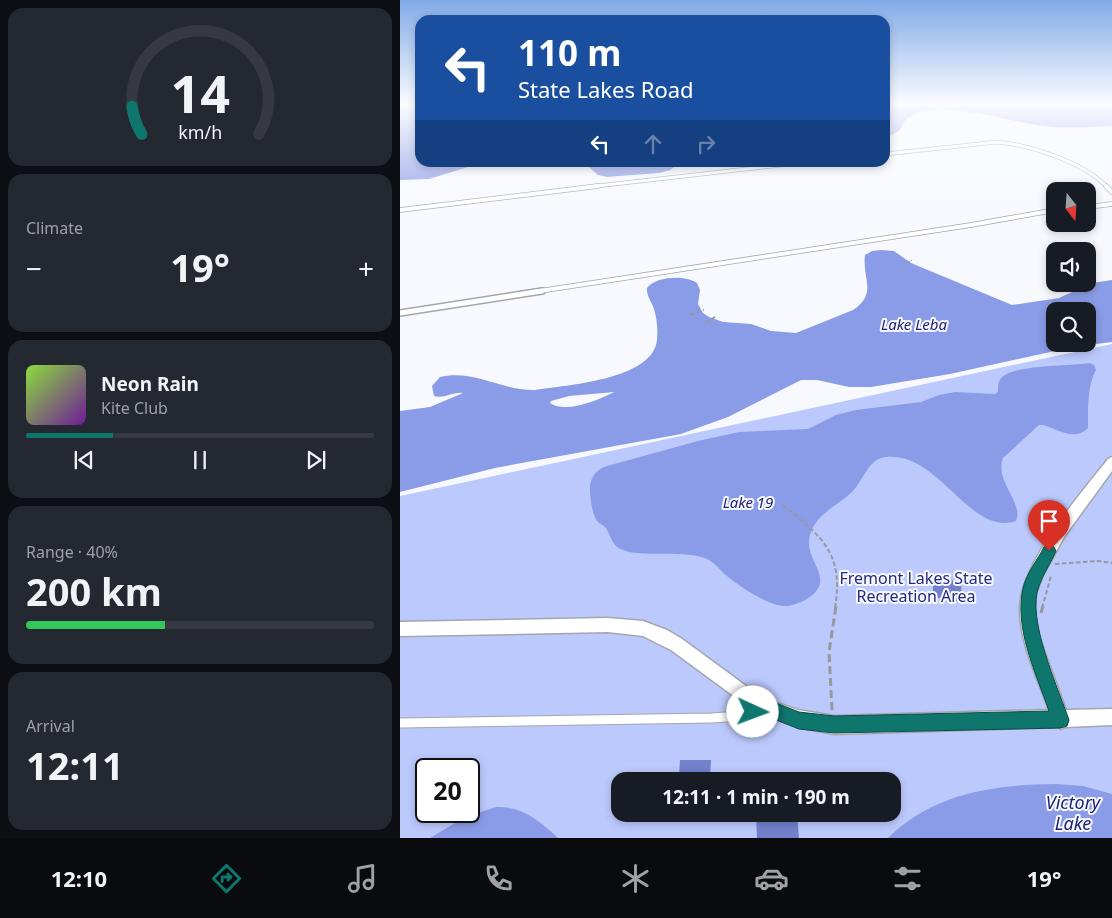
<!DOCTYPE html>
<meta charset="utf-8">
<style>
:root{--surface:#171b24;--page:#242831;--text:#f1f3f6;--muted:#9ea1a6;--line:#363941;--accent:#0f766e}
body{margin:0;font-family:"Noto Sans",sans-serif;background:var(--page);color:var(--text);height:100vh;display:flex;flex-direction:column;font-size:19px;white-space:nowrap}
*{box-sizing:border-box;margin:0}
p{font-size:16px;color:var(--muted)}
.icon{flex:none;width:28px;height:28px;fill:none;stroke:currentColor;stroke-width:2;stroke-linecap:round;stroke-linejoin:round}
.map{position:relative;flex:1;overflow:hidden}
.drawer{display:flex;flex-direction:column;gap:8px;padding:8px;background:#0d0f14;width:400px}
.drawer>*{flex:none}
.top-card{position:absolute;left:15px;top:15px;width:475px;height:152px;border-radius:15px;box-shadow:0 2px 8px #0003;background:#1a4fa0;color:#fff;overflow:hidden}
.needle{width:32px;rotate:163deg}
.controls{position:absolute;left:646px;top:182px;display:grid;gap:10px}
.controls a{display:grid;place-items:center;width:50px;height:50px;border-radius:10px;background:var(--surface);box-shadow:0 2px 8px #0003;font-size:25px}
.speed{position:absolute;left:15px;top:758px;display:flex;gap:10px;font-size:25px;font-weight:700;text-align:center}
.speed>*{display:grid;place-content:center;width:65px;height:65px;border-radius:50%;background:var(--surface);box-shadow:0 2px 8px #0003;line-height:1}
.speed .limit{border:2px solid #111;border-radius:8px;background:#fff;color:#111}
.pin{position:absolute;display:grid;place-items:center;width:42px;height:42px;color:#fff;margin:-51px -21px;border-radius:50% 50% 50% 0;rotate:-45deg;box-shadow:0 0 5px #0007}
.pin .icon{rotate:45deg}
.me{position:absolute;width:55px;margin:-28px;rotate:92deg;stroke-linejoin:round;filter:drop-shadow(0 0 4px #0008)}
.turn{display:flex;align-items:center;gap:18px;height:105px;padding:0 20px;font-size:22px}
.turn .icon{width:65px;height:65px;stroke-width:2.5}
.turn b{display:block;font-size:35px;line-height:42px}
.lanes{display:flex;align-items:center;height:48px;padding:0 20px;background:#0003;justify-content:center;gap:25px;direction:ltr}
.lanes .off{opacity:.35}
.big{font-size:38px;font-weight:700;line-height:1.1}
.drawer .tile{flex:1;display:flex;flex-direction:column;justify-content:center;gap:8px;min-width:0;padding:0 18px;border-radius:15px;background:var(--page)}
.drawer .dial{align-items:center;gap:0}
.dial svg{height:130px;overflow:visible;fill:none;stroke:var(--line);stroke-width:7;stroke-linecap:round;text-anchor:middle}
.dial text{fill:var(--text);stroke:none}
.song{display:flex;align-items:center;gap:15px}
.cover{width:60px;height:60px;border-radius:8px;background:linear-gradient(135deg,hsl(90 70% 55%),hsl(280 70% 35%))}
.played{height:5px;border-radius:2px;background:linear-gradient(90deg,var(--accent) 25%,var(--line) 25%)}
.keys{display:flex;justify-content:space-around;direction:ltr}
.heat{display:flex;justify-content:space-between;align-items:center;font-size:28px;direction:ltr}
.charge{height:8px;border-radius:4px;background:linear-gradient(90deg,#34c759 40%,var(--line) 0)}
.trip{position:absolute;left:211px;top:772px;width:290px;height:50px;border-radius:15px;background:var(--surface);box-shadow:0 2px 8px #0003;font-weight:700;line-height:50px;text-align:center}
.tab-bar{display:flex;height:80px;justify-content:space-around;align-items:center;background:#090b0e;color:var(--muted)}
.tab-bar .icon{width:35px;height:35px}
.tab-bar .current{color:var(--accent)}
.tab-bar b{font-size:22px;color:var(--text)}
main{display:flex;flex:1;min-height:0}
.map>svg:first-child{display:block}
.green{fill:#bcc9fd;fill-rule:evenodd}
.water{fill:#8a9ce7;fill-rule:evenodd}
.building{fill:#7181cb}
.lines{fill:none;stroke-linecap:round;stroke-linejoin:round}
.lane-far3-casing{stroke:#a4a6ad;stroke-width:4.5}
.lane-far2-casing{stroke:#a4a6ad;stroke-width:5.5}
.lane-far1-casing{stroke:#a4a6ad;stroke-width:8}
.lane-casing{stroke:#a4a6ad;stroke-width:11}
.street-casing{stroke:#a4a6ad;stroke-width:3}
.path-far2{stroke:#97989d;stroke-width:1;stroke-dasharray:2.5 1;stroke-linecap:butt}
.path-far1{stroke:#97989d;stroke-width:2;stroke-dasharray:4.5 2.5;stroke-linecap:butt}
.path{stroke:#97989d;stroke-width:3;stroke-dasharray:8 4;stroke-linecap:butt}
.lane-far3{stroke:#fff;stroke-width:3}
.lane-far2{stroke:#fff;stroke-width:4}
.lane-far1{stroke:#fff;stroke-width:5}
.lane{stroke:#fff;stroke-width:9}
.street{fill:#fff;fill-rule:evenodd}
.route{fill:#0f766e;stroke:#0a4d48}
.labels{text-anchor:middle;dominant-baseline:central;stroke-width:4;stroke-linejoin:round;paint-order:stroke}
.water-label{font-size:15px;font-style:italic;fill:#1f2278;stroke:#f7f9ff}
.near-park-label{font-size:16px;fill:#252a80;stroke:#f7f9ff}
.near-water-label{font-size:18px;font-style:italic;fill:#1f2278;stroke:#f7f9ff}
</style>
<main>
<section class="drawer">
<div class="tile dial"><svg viewBox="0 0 100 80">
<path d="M14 69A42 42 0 1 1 86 69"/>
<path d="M14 69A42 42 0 0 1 8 52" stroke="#0f766e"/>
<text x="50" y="56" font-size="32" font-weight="700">14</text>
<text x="50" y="72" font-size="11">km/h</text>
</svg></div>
<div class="tile"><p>Climate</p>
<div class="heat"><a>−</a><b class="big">19°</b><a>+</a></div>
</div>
<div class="tile">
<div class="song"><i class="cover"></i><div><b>Neon Rain</b><p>Kite Club</p></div></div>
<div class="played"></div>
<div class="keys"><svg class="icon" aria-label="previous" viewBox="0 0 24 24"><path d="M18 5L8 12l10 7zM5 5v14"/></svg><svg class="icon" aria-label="pause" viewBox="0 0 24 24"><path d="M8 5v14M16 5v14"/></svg><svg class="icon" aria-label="next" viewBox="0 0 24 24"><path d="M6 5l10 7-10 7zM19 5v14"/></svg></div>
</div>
<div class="tile"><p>Range · 40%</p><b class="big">200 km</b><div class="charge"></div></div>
<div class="tile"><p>Arrival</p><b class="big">12:11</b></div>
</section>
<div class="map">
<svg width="712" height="838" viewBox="0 0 712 838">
<rect width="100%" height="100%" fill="#f7f9ff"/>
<path class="green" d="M712,344V838H0V496ZM26,769H69V811H26ZM220,781H492V814H220Z"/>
<path class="water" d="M0,105H20V162L81,163L29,179L0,180Z
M485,105H712V126C689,127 666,129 643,126C610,122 537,97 508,118C503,121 503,125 500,130L485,139Z
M171,163L280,162V163L270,170L259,173L207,177L198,175L189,167Z
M481,250L494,251L511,263L612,305L659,298L692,283L712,280V342L673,347L550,374L471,387H449L417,380H401L328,417L281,434L95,468L0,492V411L30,407L63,393C54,391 44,399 34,396L32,386L40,377C74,369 102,391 135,390C166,385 253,380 257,340C258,330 257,319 254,309C252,302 246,296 247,288C256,276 285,275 297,283L300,290L298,304L303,313L309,317L323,322L351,324L371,331L396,333L453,310C478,293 462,279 465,255L472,251ZM688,311V344H655V311ZM214,392C200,400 164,414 150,403L151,401L169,396Z
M690,363L694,365L696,370C687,386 688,410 688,428C674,442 658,429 643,425H639L603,458C594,482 624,502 616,521C570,537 539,451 486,457C469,458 464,479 453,491C437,507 409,516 409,544C409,557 422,571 420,583C418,596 398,605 387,606C370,607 340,587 327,576C320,570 315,563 307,559C284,548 229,561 215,545C211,540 209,533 206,528C203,525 200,524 197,521C192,514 191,501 190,492C189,479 195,470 207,466L298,441L339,432L408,429L436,415L456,410L521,402L539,395L555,392L595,394L598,392C598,385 598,379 605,375C621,365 670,366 690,363Z
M656,784L683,786L712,794V838H488C535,792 594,785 656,784Z
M96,807C122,806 139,820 158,838H30L65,817Z"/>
<path class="building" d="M533,577L561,582L562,602L533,597Z
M280,760H311L310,777L279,776Z
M356,814H397L399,838H357Z"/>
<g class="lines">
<g class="lane-far3-casing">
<path id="lane-far3" d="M485,154L597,142C631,145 683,162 707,187
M188,187L407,162"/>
</g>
<g class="lane-far2-casing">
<path id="lane-far2" d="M706,186L712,192
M688,207L712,204
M0,210L198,186
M133,292L571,225L655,210"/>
</g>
<g class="lane-far1-casing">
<path id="lane-far1" d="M0,313L142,291"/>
</g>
<g class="lane-casing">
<path id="lane" d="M0,723L311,718L340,716L364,708"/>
</g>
<g class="street-casing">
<path id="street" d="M712,457V471L664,537L643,575L636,593L634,610L639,637L666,710L712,709V725L665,727L661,729L658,727L434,734L398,727L362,714L335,697L271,650L243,636L208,632L0,636V622L208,618L243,621L267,630L282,639L346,686L374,702L398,710L434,716L649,710C638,679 621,646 620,612C618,565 680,495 708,459Z"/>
</g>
<path class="path-far2" d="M499,116H514
M608,120L610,117
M612,120L615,117
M177,165L181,162
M182,166L187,162
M502,266L512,260"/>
<path class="path-far1" d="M290,315L304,310
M306,323L315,317
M383,505C422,537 444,553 435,608
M655,564L698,561L712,563
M642,608L651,576"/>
<path class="path" d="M641,613L643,606
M432,710L429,652L436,606"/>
<use href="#lane-far3" class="lane-far3"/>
<use href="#lane-far2" class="lane-far2"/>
<use href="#lane-far1" class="lane-far1"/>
<use href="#lane" class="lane"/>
<use href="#street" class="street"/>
</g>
<linearGradient id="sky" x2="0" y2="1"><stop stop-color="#82aae8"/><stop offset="0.47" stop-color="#fbfcff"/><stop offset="1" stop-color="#fbfcff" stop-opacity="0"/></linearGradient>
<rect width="712" height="222" fill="url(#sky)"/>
<path class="route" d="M649,545L654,547L656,551C651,563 643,574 639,586C626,619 658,687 669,720L667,726L661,728L434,733L399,729L366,716L353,720L347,718L344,712L347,706L366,699L399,712L434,716L649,711C636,673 614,629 623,588C626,574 638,559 644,547Z"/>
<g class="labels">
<g class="water-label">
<text x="514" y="324">Lake Leba</text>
<text x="348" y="502">Lake 19</text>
</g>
<g class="near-park-label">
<text x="516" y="578">Fremont Lakes State<tspan x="516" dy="18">Recreation Area</tspan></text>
</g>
<g class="near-water-label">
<text x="673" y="802">Victory<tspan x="673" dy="21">Lake</tspan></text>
</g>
</g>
</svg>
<div class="controls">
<a><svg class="needle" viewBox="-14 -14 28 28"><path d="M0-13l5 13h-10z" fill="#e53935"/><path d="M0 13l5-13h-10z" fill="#9ea1a6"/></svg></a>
<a><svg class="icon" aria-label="sound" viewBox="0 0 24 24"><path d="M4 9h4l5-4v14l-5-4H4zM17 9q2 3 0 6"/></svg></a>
<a><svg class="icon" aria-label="search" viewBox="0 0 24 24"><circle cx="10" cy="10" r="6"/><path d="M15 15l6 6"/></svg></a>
</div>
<div class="speed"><div class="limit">20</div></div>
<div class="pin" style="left:649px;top:551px;background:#d93025"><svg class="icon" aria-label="arrive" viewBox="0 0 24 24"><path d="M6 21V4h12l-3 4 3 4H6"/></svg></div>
<svg class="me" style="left:353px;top:712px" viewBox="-20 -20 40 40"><circle r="19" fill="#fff"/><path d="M0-13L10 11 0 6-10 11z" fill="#0f766e"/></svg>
<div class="trip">12:11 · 1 min · 190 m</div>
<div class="top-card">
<div class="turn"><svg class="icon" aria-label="left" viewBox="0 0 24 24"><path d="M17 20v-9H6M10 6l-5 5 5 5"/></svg><div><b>110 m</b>State Lakes Road</div></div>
<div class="lanes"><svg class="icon" aria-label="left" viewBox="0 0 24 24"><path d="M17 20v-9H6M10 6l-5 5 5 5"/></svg><svg class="icon off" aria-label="ahead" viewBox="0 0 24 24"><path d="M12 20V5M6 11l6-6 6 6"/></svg><svg class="icon off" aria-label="right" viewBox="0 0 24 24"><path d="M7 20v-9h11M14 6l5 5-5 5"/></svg></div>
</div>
</div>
</main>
<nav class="tab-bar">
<b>12:10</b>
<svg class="icon current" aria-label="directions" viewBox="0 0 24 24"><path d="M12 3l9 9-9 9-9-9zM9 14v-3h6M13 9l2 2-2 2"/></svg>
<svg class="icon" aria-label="music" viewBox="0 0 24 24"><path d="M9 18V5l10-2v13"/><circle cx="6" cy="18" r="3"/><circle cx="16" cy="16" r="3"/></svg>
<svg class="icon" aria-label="phone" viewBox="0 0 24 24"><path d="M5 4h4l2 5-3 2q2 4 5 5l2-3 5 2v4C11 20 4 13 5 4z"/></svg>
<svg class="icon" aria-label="climate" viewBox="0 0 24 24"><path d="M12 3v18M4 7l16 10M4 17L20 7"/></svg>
<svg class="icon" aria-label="car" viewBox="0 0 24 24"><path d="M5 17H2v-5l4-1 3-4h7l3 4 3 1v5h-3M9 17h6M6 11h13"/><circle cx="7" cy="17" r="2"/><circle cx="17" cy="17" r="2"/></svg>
<svg class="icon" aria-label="filters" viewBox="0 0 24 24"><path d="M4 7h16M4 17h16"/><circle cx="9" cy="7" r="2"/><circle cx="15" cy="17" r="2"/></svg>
<b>19°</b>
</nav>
